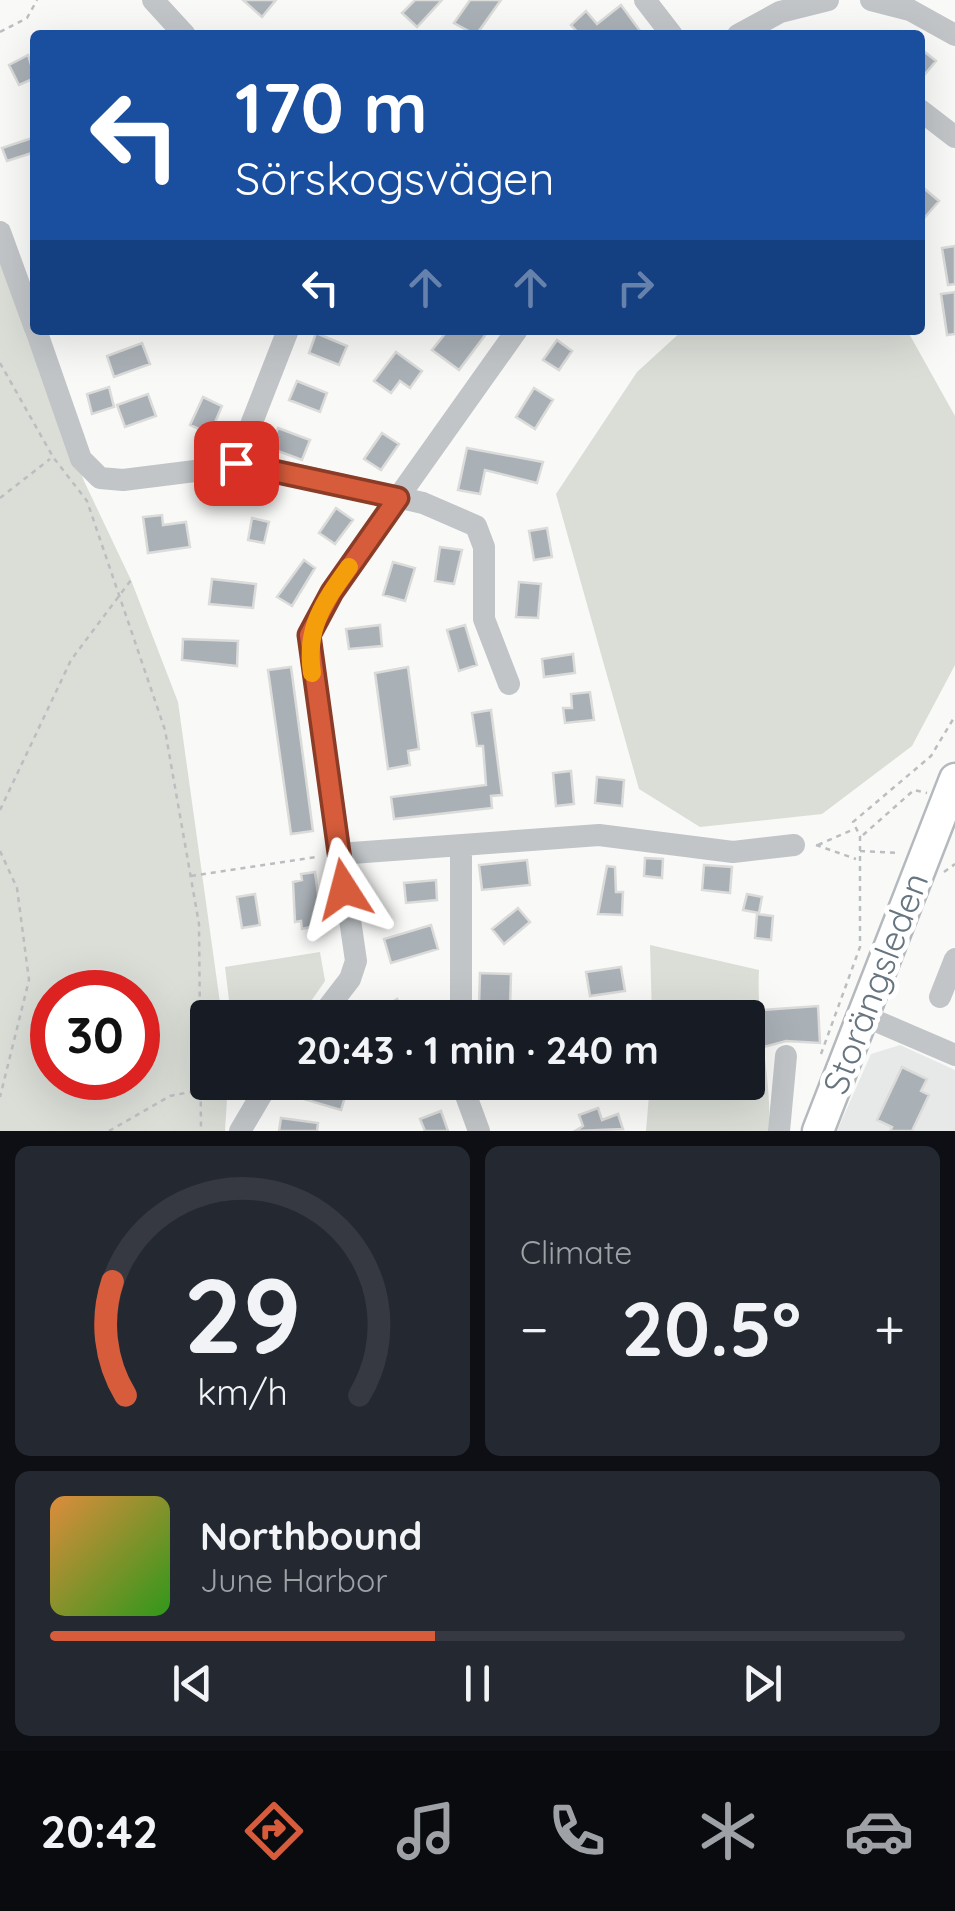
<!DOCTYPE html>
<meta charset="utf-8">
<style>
:root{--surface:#171b24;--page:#242831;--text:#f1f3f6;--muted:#9ea1a6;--line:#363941;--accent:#d65c3b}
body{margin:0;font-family:Quicksand,sans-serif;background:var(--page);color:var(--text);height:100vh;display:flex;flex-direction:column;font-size:38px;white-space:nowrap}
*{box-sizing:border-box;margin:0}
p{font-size:32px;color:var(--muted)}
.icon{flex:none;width:55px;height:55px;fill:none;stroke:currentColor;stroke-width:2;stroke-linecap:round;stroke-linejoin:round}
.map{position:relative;height:1131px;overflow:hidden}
.details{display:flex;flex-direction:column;gap:15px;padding:15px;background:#0d0f14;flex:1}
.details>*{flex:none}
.banner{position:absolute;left:30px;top:30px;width:895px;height:305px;border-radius:10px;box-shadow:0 10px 40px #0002;background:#1a4fa0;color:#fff;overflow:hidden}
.speed{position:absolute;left:30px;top:970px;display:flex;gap:20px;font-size:50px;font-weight:700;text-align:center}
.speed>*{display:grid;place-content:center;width:130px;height:130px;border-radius:50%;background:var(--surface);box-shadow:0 10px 40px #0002;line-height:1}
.speed .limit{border:15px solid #d22;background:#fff;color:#111}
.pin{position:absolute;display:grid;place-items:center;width:85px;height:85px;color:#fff;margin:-42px;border-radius:20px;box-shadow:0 5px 15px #0006}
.me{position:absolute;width:110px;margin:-55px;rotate:351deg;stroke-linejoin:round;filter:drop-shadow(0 0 8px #0008)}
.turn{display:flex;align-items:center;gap:35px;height:210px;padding:0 40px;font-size:45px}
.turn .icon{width:130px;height:130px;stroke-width:2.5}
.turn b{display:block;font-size:70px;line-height:85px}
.lanes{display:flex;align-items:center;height:95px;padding:0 40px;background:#0003;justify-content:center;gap:50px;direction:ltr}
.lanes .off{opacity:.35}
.big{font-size:75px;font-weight:800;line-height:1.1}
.details .widget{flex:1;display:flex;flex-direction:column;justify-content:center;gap:15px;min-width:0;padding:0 35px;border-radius:15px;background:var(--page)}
.details .dial{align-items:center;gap:0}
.dial svg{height:260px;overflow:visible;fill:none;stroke:var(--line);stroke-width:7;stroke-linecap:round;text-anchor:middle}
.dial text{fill:var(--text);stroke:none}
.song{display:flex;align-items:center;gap:30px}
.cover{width:120px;height:120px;border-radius:15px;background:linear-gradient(135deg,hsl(30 70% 55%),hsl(110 70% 35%))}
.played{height:10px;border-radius:5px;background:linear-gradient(90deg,var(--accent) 45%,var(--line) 45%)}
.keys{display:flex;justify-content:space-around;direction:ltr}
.heat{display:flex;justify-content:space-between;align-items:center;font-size:55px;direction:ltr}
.details .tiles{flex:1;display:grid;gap:15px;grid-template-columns:1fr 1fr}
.widget:last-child{grid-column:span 2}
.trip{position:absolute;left:190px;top:1000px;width:575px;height:100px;border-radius:10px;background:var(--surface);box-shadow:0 10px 40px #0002;font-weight:800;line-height:100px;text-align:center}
.dock{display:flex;height:160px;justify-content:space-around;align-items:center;background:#090b0e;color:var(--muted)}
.dock .icon{width:70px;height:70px}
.dock .selected{color:var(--accent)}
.dock b{font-size:45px;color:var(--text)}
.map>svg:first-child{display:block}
.built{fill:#e7e8e8}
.green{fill:#daded7;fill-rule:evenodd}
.building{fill:#a9b0b6;stroke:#dbdbda;stroke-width:2.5}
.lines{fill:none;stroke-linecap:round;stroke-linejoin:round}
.major-casing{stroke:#b4b9bd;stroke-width:35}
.path{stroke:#bbbec0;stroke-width:2.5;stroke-dasharray:5 5;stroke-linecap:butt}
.minor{stroke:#c1c5c8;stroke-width:22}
.major{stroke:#fff;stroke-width:30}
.route-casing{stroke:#8b3c26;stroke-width:25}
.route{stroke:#d65c3b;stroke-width:18}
.slow{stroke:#f59e0b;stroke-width:18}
.labels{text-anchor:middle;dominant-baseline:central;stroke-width:10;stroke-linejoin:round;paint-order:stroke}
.street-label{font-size:35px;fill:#667580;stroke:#fff}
</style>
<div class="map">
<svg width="955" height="1131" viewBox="0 0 955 1131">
<rect width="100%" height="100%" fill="#f9f9f8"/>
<path class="built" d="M900,1045L955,1070V1131H837L871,1054Z"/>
<path class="green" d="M0,260L84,481L131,580L178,702L222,1017L208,1018V1082L228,1083L225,1131H0ZM52,992H138V1078H52Z
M683,330H907L955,416V665L912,746L822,814L700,827L639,789L556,494L637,372Z
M650,945L759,970C756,1026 772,1076 769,1131H646L650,1083L748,1082V1018L652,1017Z
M320,952L325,981L300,1017H231L225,967Z"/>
<path class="building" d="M243,0H276L262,17Z
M415,0H442L417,27L402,13Z
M470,0H501L476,35L454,23Z
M621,5L643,35H580L571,25L586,11L597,24Z
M920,48L936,61L920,80Z
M28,55L35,78L19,85L9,65Z
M35,137V152L7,161L2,148Z
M920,185L939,201L920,223Z
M955,246V284L948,285L942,248Z
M955,292V334L947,335L941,294Z
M448,330H489L459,370L432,350Z
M316,333L347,346L339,365L309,353Z
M557,340L572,351L559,370L543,360Z
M142,343L150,364L114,377L107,356Z
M396,352L422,371L410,388L400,381L391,393L374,381Z
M297,381L327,393L320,412L289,400Z
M109,387L114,407L92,414L87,394Z
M534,388L553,400L535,429L516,417Z
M148,394L156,416L125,427L117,405Z
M203,397L222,406L210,434L190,425Z
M278,428L310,440L302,460L270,448Z
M382,433L399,444L381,470L364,459Z
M467,448L543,462L537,483L485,470L480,494L458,490Z
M238,482L240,494L223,497L221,484Z
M336,508L353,520L335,544L319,533Z
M162,515L163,525L186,522L190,547L148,553L143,517Z
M252,518L269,522L264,543L248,540Z
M547,528L552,557L534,560L529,531Z
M440,547L462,550L454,584L435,581Z
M304,560L315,568L292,606L277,597Z
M393,562L415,568L405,601L383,595Z
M212,579L256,584L253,608L209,604Z
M519,582L541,584L538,618L516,617Z
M380,625L382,646L349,649L346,629Z
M465,625L477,665L459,671L447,630Z
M183,639L238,641L237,666L182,660Z
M573,654L575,673L544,677L542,659Z
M291,667L313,831L291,834L268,670Z
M408,667L419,749L408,751L410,765L388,769L375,673Z
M590,692L594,720L565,723L563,708H572L571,694Z
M491,710L502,795L491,796L492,808L394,819L391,797L486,785L483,746H477L472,713Z
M571,771L574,804L556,806L553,773Z
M597,777L624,780L622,806L595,803Z
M645,858L663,859L662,878L644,876Z
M527,860L530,885L482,890L479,865Z
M704,865L732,867L730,893L702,890Z
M607,866L615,867L616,892H623L622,915L598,914Z
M315,872L322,924L302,929L301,921L295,922L293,882L302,880L301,874Z
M436,880L437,900L406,903L404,883Z
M255,894L260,925L242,928L237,897Z
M747,894L762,897L759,913L743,910Z
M518,908L530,922L504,944L492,929Z
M757,914L773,916L771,940L755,938Z
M431,925L438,949L391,963L384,939Z
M621,967L625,991L590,996L586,972Z
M480,973L511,974L510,1007L479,1006Z
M397,999L409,1018H368Z
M818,1006L820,1043L786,1041L764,1047L761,1010Z
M902,1067L927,1079L921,1091L929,1095L912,1131H890L892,1127L877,1120Z
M304,1082L347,1091L341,1110L300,1098Z
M598,1108L602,1120L618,1114L623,1129L575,1131L583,1126L579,1115Z
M441,1111L448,1131H425L420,1119Z
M281,1118L318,1123L317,1131H279Z"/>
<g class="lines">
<g class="major-casing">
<path id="major" d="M818,1131L955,779"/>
</g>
<path class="path" d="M0,32L27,18L37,0
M0,363L53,457L87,501L165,730L199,924L201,1131
M0,498L50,459
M0,810L71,660L131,580
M863,835L914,790L927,793
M816,845L856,859
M818,845L852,830
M0,851L17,888L29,980L0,1097
M860,851L898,853
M944,872L955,864
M191,876L316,857
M256,1018L255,1013L301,1007
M821,1054L860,947V836L853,822L931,756L955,716
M109,1131L170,1096L240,1082"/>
<path class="minor" d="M153,0L185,35
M645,0L672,35
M871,0L910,10L955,35
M738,35L780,12L828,0
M920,110L955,137
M0,232L35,328
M36,330L81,459L100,478L123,480L251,464L423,503L476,526L484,547V619L509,684
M236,463L288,330
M338,854L599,835L733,852L794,845
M940,997L955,959
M862,1015L955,1055
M320,1018L350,979L356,961L309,635L331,592L517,330
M461,1018V846
M461,1082L479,1131
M240,1131L269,1082
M779,1131L786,1056"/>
<use href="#major" class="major"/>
</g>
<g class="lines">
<g class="route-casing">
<path id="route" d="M236,463L398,498L332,592L309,635L344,889"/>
</g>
<use href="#route" class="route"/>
<path class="slow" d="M312,673C305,628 324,602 349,567"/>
</g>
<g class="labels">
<g class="street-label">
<text transform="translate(875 983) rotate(-69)">Storängsleden</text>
</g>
</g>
</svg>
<div class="speed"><div class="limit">30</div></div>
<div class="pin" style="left:236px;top:463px;background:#d93025"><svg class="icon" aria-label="arrive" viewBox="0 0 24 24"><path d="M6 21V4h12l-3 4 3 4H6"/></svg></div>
<svg class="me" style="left:344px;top:889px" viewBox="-20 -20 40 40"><path d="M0-17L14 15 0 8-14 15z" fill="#d65c3b" stroke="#fff" stroke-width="4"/></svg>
<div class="trip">20:43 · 1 min · 240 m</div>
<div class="banner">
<div class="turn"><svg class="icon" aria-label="left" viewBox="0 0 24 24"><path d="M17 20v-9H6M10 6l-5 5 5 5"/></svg><div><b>170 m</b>Sörskogsvägen</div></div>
<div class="lanes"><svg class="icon" aria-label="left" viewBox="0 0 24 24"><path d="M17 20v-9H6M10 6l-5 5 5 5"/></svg><svg class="icon off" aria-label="ahead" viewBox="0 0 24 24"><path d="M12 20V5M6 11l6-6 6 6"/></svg><svg class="icon off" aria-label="ahead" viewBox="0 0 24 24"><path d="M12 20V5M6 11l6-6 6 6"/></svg><svg class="icon off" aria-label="right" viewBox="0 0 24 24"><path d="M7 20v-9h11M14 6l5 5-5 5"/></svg></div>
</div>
</div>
<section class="details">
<div class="tiles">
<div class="widget dial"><svg viewBox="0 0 100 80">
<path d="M14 69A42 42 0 1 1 86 69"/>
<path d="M14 69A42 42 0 0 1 10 34" stroke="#d65c3b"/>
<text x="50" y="56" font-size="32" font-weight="700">29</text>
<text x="50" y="72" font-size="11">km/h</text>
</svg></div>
<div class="widget"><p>Climate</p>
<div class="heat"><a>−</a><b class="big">20.5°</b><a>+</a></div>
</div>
<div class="widget">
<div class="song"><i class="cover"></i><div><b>Northbound</b><p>June Harbor</p></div></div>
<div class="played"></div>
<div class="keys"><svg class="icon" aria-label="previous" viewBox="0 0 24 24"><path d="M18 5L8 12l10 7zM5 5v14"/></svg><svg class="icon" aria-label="pause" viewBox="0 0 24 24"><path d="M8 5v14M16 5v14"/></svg><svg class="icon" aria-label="next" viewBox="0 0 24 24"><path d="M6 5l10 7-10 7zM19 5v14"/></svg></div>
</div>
</div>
</section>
<nav class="dock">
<b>20:42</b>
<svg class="icon selected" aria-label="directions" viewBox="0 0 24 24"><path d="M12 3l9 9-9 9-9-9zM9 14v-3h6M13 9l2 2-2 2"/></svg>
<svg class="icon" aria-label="music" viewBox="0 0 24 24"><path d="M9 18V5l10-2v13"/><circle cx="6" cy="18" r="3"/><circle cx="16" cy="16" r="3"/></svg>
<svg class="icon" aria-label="phone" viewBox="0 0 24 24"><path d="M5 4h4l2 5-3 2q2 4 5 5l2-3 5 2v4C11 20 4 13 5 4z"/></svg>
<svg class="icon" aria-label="climate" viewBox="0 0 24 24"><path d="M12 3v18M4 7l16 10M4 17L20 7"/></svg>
<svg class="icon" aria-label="car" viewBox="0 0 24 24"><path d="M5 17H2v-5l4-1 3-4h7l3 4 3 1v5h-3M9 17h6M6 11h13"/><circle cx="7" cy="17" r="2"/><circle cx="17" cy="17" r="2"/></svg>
</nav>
